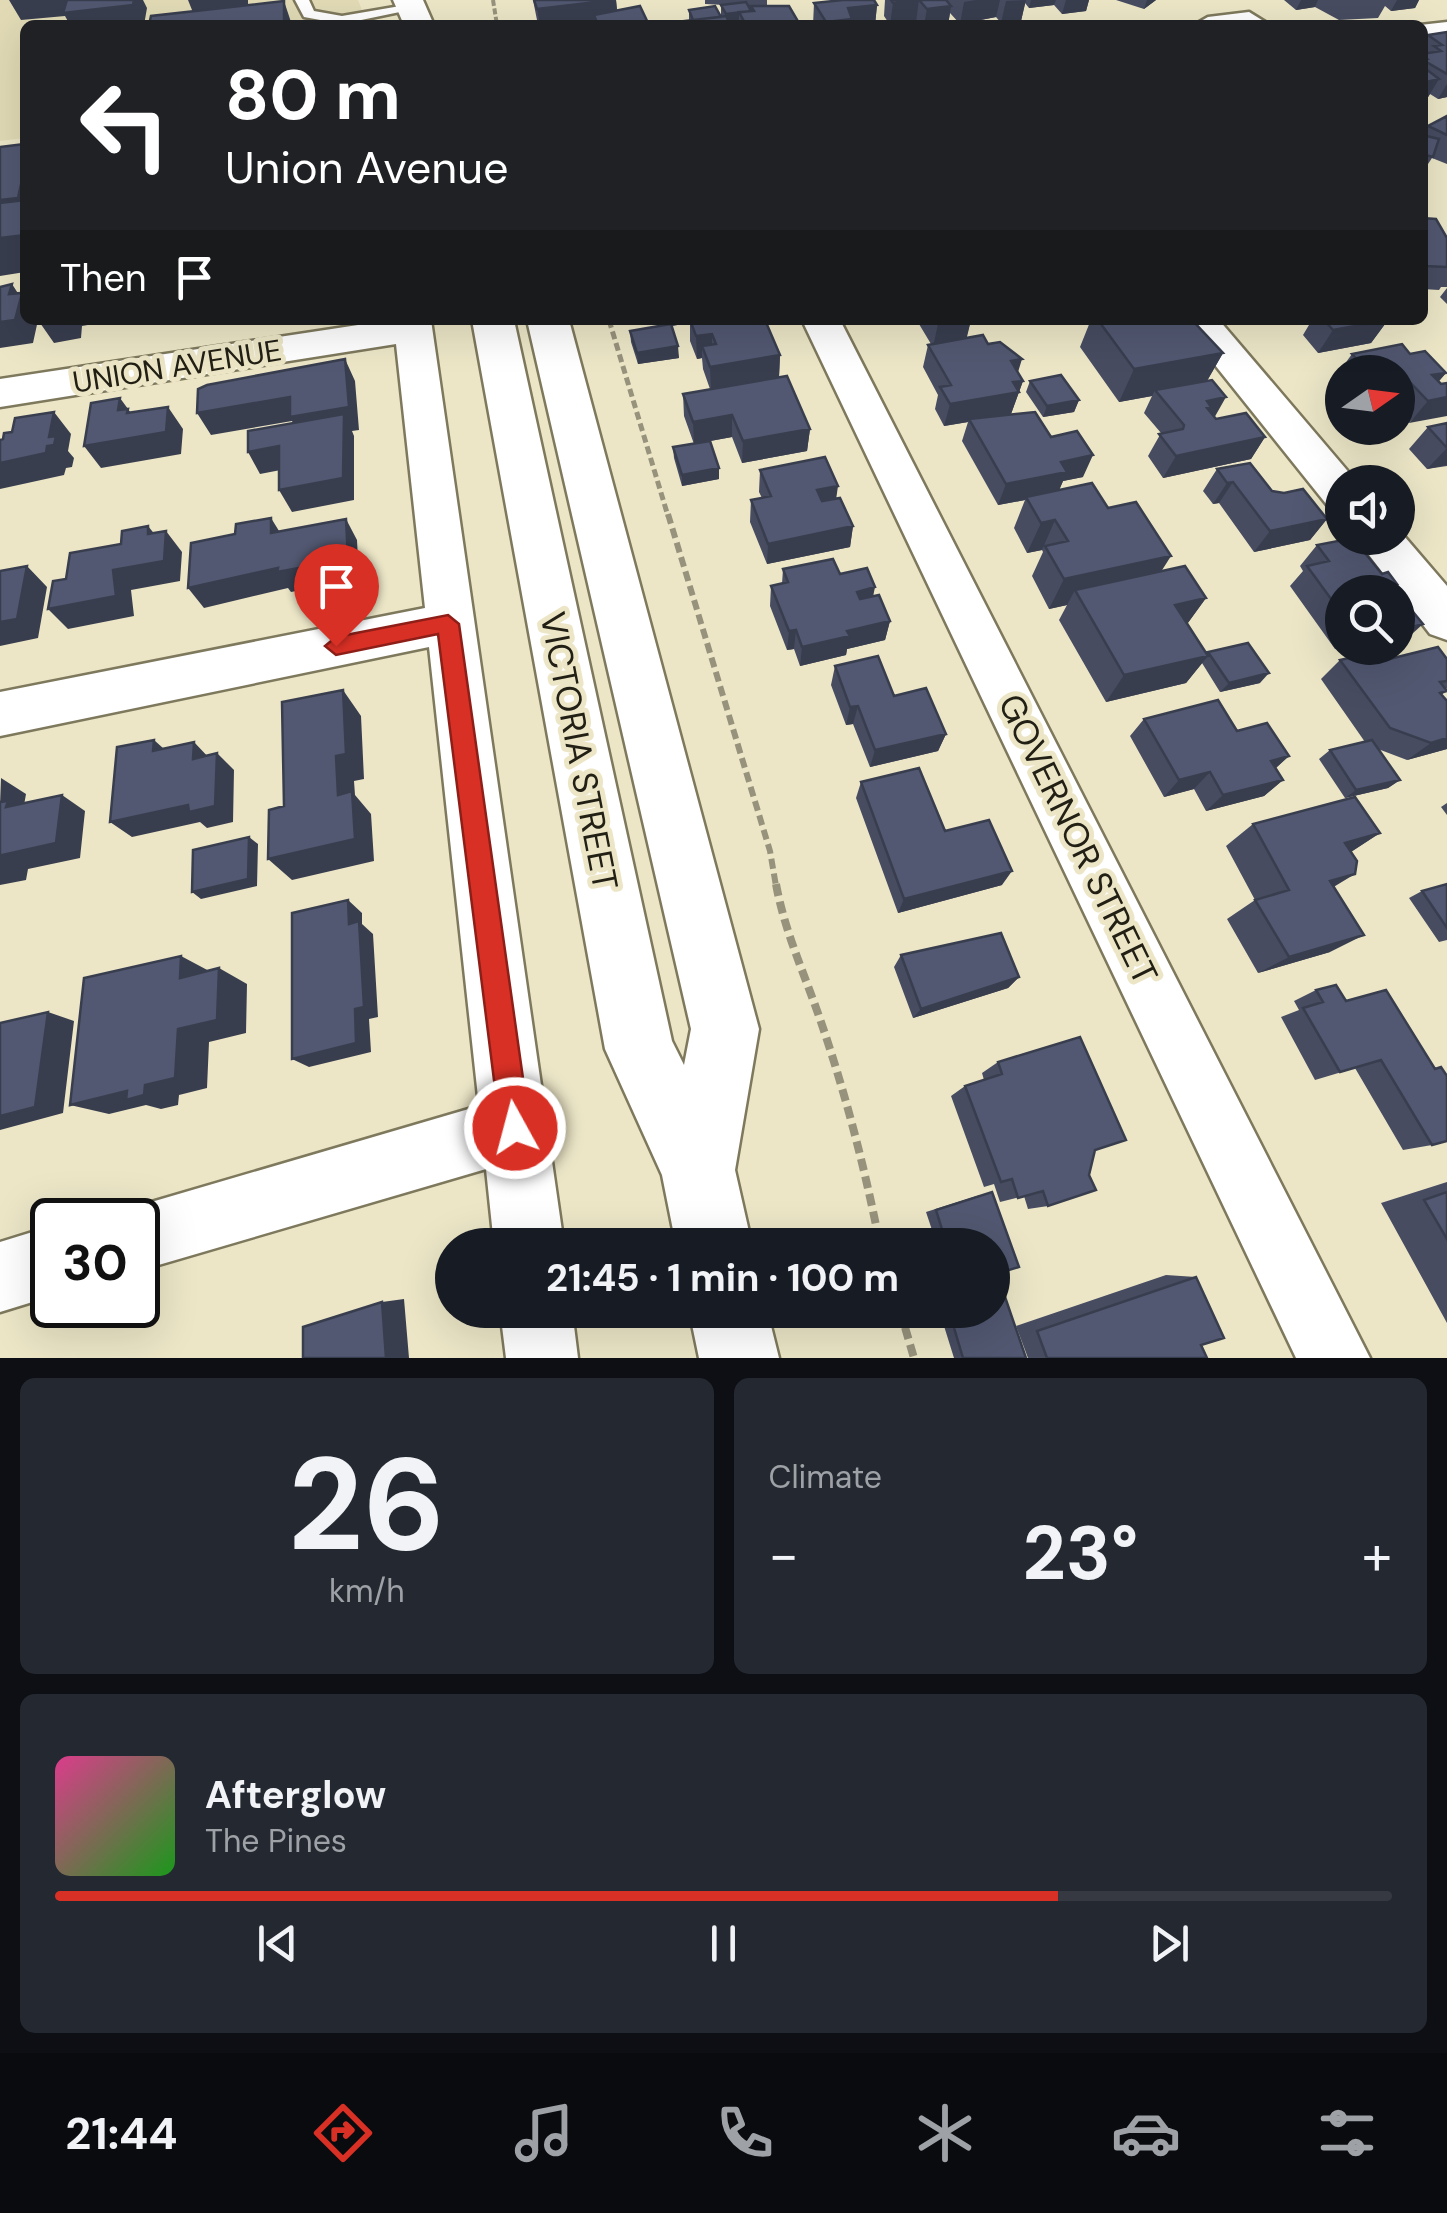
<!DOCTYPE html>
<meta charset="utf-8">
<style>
:root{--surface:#171b24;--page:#242831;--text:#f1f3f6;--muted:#9ea1a6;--line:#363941;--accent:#d93025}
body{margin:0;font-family:"DM Sans",sans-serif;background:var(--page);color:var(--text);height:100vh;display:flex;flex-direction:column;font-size:38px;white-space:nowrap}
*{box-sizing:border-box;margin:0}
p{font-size:32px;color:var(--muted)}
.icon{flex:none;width:55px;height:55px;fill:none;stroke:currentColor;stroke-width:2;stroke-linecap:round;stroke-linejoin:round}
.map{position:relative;height:1358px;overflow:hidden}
.sheet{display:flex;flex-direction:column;gap:20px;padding:20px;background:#0d0f14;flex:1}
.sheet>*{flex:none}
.top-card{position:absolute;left:20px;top:20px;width:1408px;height:305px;border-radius:15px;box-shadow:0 10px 40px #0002;background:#202124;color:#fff;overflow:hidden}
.needle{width:65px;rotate:76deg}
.controls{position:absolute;left:1325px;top:355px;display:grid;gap:20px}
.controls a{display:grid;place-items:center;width:90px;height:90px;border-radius:50%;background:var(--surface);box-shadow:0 10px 40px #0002;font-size:50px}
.speed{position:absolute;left:30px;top:1198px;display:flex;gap:20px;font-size:50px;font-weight:700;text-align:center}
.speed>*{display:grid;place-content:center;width:130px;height:130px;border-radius:50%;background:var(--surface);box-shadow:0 10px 40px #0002;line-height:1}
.speed .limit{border:5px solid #111;border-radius:15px;background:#fff;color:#111}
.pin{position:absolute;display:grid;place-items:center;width:85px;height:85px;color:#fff;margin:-102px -42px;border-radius:50% 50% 50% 0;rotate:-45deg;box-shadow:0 0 10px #0007}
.pin .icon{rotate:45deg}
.me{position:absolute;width:110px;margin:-55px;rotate:353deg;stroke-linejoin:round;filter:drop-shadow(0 0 8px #0008)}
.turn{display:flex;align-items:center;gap:35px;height:210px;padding:0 40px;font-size:45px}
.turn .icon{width:130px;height:130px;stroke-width:2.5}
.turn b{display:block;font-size:70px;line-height:85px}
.then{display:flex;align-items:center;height:95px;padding:0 40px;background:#0003;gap:20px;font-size:38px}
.big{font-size:75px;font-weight:700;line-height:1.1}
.sheet .tile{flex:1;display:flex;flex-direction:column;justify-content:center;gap:15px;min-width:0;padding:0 35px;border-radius:15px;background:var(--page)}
.sheet .dial{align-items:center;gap:0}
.dial b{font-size:130px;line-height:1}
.song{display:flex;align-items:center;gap:30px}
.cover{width:120px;height:120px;border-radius:15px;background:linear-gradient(135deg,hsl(330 70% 55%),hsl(120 70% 35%))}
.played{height:10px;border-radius:5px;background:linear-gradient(90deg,var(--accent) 75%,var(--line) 75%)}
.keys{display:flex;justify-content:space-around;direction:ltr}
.heat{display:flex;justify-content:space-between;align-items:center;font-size:55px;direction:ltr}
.sheet .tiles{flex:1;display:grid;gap:20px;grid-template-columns:1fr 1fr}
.tile:last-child{grid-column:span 2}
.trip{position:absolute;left:435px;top:1228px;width:575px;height:100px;border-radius:50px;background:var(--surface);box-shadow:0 10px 40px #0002;font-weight:700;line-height:100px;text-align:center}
.tabs{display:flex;height:160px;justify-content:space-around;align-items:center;background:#090b0e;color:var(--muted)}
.tabs .icon{width:70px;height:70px}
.tabs .active{color:var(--accent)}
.tabs b{font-size:45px;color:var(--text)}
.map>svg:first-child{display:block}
.built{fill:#e1dab5}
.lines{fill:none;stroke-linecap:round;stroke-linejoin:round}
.lane-casing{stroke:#7e795d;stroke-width:5}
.street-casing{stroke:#7e795d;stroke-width:5}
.secondary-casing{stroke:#7e795d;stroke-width:5}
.path-far3{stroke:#97927c;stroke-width:4;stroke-dasharray:6 2.5;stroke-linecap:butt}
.path-far2{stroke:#97927c;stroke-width:5;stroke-dasharray:8 4;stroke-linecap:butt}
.path-far1{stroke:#97927c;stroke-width:6;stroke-dasharray:10 5;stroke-linecap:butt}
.path{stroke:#97927c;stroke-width:8;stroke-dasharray:12 6;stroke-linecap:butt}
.lane{fill:#fff;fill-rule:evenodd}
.street{fill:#fff;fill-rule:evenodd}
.secondary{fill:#fff;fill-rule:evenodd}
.wall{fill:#474c61}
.shaded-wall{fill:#393e4f}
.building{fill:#525871;stroke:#393e4f;stroke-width:2.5}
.route{fill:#d93025;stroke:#8d1f18;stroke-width:2.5}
.labels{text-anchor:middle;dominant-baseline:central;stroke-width:10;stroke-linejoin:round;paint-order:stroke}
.far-street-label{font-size:30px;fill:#222015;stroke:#ece6c7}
.street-label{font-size:35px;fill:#222015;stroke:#ece6c7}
</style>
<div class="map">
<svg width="1447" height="1358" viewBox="0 0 1447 1358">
<rect width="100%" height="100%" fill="#ece6c7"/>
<path class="built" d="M0,0H358L368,25H25V138L0,141Z"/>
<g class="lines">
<g class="lane-casing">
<path id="lane" d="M295,0H309L314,11L342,16L412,4L419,8L342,24L304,17Z"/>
</g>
<g class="street-casing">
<path id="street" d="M1249,12L1270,25H1194L1208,17Z
M1447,22V38L1422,41L1420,25Z
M391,320H431L564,1245H494L486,1169L138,1271V1220H111L114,1213L479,1106L429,647L0,736V692L425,608L396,344L0,407V379Z
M802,320H840L1370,1358H1296Z
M1179,320H1219L1357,482H1342V510L1327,505Z
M1398,529L1447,586V640L1430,634L1356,538H1398Z
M52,1226V1296L0,1312V1242Z
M500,1310H572L578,1358H506Z"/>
</g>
<g class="secondary-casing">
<path id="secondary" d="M393,0H423L434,25H404Z
M472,320H514L672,1041L684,1065L691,1029L527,320H569L759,1029L735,1170L752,1245H676L662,1175L605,1049Z
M689,1310H767L779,1358H699Z"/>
</g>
<path class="path-far3" d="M493,0L497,25"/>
<path class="path-far2" d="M609,320L668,516"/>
<path class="path-far1" d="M668,514L770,851L776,886"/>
<path class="path" d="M776,884C785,933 805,975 821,1022C846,1095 865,1169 880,1245
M900,1310L914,1358"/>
<use href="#lane" class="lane"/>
<use href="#street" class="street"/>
<use href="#secondary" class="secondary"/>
</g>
<path class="wall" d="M533,0H616L617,10L649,25H538Z
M705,0H767V5H748L751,10V6L799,25H676V22L689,20V10L721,17V5H725L705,4Z
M885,0H1089L1086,11L1062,14L1054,5L1029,8L1025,3L1021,21L1001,23L996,17L960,24L950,13L948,25H918L916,22L890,25L884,16Z
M1116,0H1156L1144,9Z
M1284,0H1419L1415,8L1391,11L1385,6L1378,18L1339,20L1315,7L1296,10Z
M814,3L877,5L875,25H813Z
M1447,32V97L1438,99L1430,94L1425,102H1422V45L1428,35Z
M1447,116V164L1432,158L1422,173V134L1428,126Z
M1422,218L1447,238V287H1441L1439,290L1422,289Z
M1447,288V304L1440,297Z
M669,320H765L780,355L779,377L810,429L807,451L742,463L732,437L710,441L719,479L682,486L674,458L673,447L694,444L684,416L683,394L710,389L703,369L702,358L697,359L690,341V323L671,326L679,358L638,364L631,342L630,331L670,324Z
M893,320H971L966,338L988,344L1018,372L1023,381L1011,414L1051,437L1083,477L1063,481L1059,490L1108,508L1162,571L1206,598L1187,624L1207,654L1208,652L1260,683L1220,692L1202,663L1186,683L1106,702L1059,620L1067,605L1049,609L1032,576L1043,552L1042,550L1027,553L1014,528L1025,500L998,505L962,441L968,422L944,426L935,409L938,395L923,367L928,345L931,344L919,324L895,323Z
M1088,320H1192L1223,353L1207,381L1214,417L1216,419L1265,437L1251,459L1163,478L1148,456L1161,433L1144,413L1152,396L1119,402L1080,347L1090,322Z
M1312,320H1388L1371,343L1318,353L1303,335Z
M1352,354H1410L1446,373L1438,382L1441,384L1447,383L1409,423L1398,410V372H1342V384L1336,376Z
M1030,381L1079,400L1074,412L1043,417L1026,392Z
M1447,423V466L1427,469L1409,449L1428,427Z
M1217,469L1272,491L1327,519L1310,540L1254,552L1219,503L1213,504L1203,491Z
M760,470L837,498L853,526L850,547L767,564L750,522L751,500L762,498L759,492Z
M1353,538L1342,592V647L1335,649L1290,586L1303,571L1300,566L1317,545Z
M783,569L840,574L873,596L890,621L885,640L847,649L846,655L800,666L794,649L787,650L770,606L771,586L782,584Z
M1447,659V688L1442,695L1447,701V749L1407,760L1378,749L1400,780L1388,788L1345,798L1319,759L1330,750L1365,742L1321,679L1340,660L1373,663Z
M835,666L894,696L946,734L938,751L870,767L853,724L846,725L831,685Z
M1144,719L1237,731L1289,756L1276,768L1283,780L1264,796L1206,811L1194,789L1164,797L1130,736Z
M861,782L945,831L1002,885L898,913L856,798Z
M1447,803V815L1441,807Z
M1253,824L1380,833L1351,852L1334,887L1330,952L1258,973L1227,919L1255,900L1226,846Z
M1447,884V940L1439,942L1409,898L1422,891Z
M901,955L1019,977L1008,988L913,1018L894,967Z
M1336,985L1432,1145L1403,1150L1355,1068L1315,1080L1281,1017L1299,1010L1294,1001L1316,990Z
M998,1062L1095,1150L1048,1206L1028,1209L1024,1196L1000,1202L994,1184L984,1187L951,1096L965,1086L984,1080L982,1073Z
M1447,1182V1323L1381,1203Z
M980,1195L992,1245H937L926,1212Z
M1166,1275L1196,1277L1201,1345L1207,1358H1028L1016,1326Z
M992,1293L1004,1294L1026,1358H954L939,1310H992Z"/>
<path class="shaded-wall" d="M9,0H143L147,8L144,25H70L65,16L21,20Z
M188,0H248V22L198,25Z
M616,0L618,22L594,15L595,25H540L537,9Z
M919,0L916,22L890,25L893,3Z
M976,0H1000L996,17L960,24L964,2Z
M1026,0L1021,21L1001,23L1006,1Z
M1031,0H1056L1054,5L1029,8Z
M1066,0H1089L1086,11L1062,14Z
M1147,0H1156L1144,9Z
M1301,0H1318L1315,7L1296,10Z
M1397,0H1419L1415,8L1391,11Z
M284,1L292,25H267Z
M877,5L875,25H826V22L848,8Z
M951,6L948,25H924L927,9Z
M739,13V24L708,25L726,24V14Z
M1439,79L1425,102H1422V83Z
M1447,84V97L1438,99Z
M25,166V222L0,226V200Z
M25,235V272L0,276V238Z
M12,284L21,298L22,293L25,296V320H116L82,326L81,338L54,343L38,320L33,343L0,348V322Z
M671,320H690V323L671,326Z
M960,320H971L966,341L933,347L938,324Z
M1388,320L1371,343L1318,353L1333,330Z
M712,334V356L702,346V358L697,359L696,336Z
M678,346L679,358L638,364L637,353Z
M1223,353L1204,386L1155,390L1152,396L1119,402L1134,369Z
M780,355L779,377L711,390L710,367Z
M345,359L355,381L359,430L352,431L354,436V500L292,512L279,490L301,439L292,421L211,435L197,413Z
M1022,359L1015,382L1011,361Z
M1446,373L1427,395L1432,375Z
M1023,381L1011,414L969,419L968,422L944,426L950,404L1013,382Z
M1226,397L1213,420L1203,422L1207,401Z
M1447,397V416L1409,423L1428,401Z
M120,398L144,431L118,410Z
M1079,400L1074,412L1043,417L1047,406Z
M168,407L183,429L181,454L101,468L84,446Z
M54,412L71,434L68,451L74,458L72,467L66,468L64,475L0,489V463L49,437Z
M732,415V437L694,444L693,422Z
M810,429L807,451L742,463L743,441Z
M1265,437L1251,459L1163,478L1176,456Z
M279,446L291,468L260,474L248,452Z
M1447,448V465L1427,469Z
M1093,455L1083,477L1063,481L1058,493L1026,497L1025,500L998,505L1006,484L1061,462Z
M719,468V479L682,486V475Z
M1233,482L1219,503L1213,504L1227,483Z
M838,486L835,507L815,512L817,490Z
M271,518L284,539L271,533Z
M346,519L357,540L359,579L291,592L288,588L204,608L188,588Z
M1327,519L1310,540L1254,552L1270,531Z
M1055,520L1042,550L1027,553L1041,523Z
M148,526L165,547L166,531L182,552L180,581L131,590L134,616L68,629L48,609L113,570L148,534Z
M853,526L850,547L767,564L768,544Z
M1171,556L1152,586L1075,590L1067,605L1049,609L1064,579Z
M27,566L47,587L38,638L0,646V622Z
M875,587L871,607L853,612L857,592Z
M1206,598L1185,627L1175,605Z
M890,621L885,640L847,649L846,655L800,666L802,647L847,631Z
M1423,624L1401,644L1398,645V631Z
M796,630L794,649L787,650L789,631Z
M1208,656L1186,683L1106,702L1124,675Z
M1269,673L1260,683L1220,692L1229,683Z
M343,690L361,716L364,779L354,781L355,795L371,814L374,861L292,880L268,859L338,795L336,756Z
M858,706L853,724L846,725L850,707Z
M946,734L938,751L870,767L875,750Z
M1447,738V749L1407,760L1431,743Z
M154,740L173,757L153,751Z
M194,742L211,760L193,759Z
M217,753L234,770L233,822L207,828L200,822L132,837L110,822Z
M1289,756L1270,773L1271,761Z
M1210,772L1194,789L1164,797L1179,780Z
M1,778L26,794L23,811L0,805Z
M1283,780L1264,796L1206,811L1223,795Z
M1400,780L1388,788L1345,798L1356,790Z
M62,795L85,811L80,858L28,869L26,880L0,885V866L2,855Z
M1380,833L1346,855L1345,843Z
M249,837L258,844L257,886L201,899L192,892Z
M1012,871L1002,885L898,913L904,899Z
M1355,874L1322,894L1330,881Z
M348,900L362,913V924L373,934L378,1017L369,1019L371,1052L309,1067L292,1059L349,924Z
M1364,935L1330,952L1258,973L1289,957Z
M181,956L211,972L180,978Z
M219,968L247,984L246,1033L209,1042L207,1088L179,1095L178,1105L161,1109L146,1105L109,1114L70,1105L145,1085L178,1029Z
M1019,977L1008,988L913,1018L921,1009Z
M48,1012L74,1021L63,1113L0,1130V1116Z
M404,1299L409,1358H386L382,1302Z"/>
<path class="building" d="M67,0H134L133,5L63,13Z
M534,0H613L537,9Z
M843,0H874L877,5L848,8L852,19L826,22L814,3Z
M891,0H919L893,3Z
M919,0H946L951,6L927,9Z
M284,1V23L267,25H149L151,16Z
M746,2L751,11L726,14L721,5Z
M640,6L649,25H598L594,15Z
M715,6L721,17L693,20L689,10Z
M751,6H789L799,23L789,25H746L739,12L754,11Z
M726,16L730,24L677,25L676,22Z
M1201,21L1211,25H1189Z
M1447,32V74L1423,60L1427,59L1422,56V54L1441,51L1434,46L1442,45L1428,35Z
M1422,66L1439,79L1422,83Z
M1447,116V135L1428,126Z
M1422,135L1439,139L1433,157L1422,154Z
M25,144V166L18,198L0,200V147Z
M25,200V235L0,238V203Z
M1422,218L1436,219L1447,238V267L1424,266L1422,262Z
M12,284L9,294L22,293L15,320L0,322V287Z
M690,320H765L780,355L710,367L702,346L716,344L712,334L696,336Z
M936,320H960L938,324Z
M1098,320H1192L1223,353L1134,369Z
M1324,320H1388L1333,330Z
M671,324L678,346L637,353L630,331Z
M983,335L988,344L1000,342L1022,359L1011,361L1023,381L1013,382L1019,392L950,404L940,387L951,385L928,345Z
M1402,344L1410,354L1425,351L1446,373L1432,375L1441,384L1447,383V397L1428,401L1401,373L1369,372L1352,354Z
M345,359L349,407L290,417V397L197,413L198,389L207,385Z
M1061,375L1079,400L1047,406L1030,381Z
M787,376L810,429L743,441L732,415L693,422L683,394Z
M1212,380L1226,397L1207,401L1211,407L1207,408L1216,419L1246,413L1265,437L1176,456L1159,434L1183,429L1184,425L1155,390Z
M120,398L118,410L128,409L127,413L168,407L166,432L84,446L91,403Z
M54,412L49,437L56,436L54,445L47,446L46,453L0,463V440L3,439L4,433L12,432L15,418Z
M1035,412L1051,437L1077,431L1093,455L1061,462L1067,472L1006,484L969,419Z
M344,414L343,478L279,490V446L248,452V431Z
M1447,423V448L1428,427Z
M710,441L719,468L682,475L673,447Z
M825,457L838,486L817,490L822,501L840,498L853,526L768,544L751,500L771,496L760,470Z
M1250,463L1272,491L1284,493L1303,489L1327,519L1270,531L1233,482L1227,483L1217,469Z
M1092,483L1108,508L1136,502L1171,556L1064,579L1045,546L1068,541L1055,520L1041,523L1026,497Z
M271,518V533L346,519L348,559L277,572L278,568L188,588L191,543L235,534L236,524Z
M148,526V534L166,531L164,561L113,570L116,596L48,609L53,581L66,579L70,553L121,544L122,531Z
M1353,538L1382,574L1388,572L1397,584L1391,585L1423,624L1398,631V592H1342V614L1307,566L1329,561L1317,545Z
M833,559L840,574L867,568L875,587L857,592L860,599L879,595L890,621L847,631L850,636L802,647L796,630L789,631L771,586L788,582L783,569Z
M27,566L17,619L0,622V571Z
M1185,566L1206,598L1175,605L1208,656L1124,675L1075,590Z
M1248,643L1269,673L1229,683L1208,652Z
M1438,647L1447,659V681L1440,682L1447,691L1440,693L1447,701V738L1431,743L1390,728L1340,660L1366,654L1373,663Z
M878,656L894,696L926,688L946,734L875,750L858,706L850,707L835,666Z
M343,690L346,754L336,756L338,795L352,791L355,839L268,859L269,810L284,806L282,702Z
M1218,700L1237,731L1267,723L1289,756L1271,761L1283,780L1223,795L1210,772L1179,780L1144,719Z
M154,740L153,751L194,742L193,759L217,753L215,806L189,812L188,805L110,822L117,747Z
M1372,740L1400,780L1356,790L1330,750Z
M919,768L945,831L989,820L1012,871L904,899L861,782Z
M62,795L56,843L2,855L0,866V802L8,801L6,807Z
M1355,797L1380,833L1345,843L1357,861L1355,874L1330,881L1364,935L1289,957L1255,900L1289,890L1253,824Z
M249,837L248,879L192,892L193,850Z
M1447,884V928L1422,891Z
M348,900L349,924L359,921L364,1007L355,1009L356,1043L292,1059V913Z
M1001,933L1019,977L921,1009L901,955Z
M181,956L180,978L219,968L217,1020L178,1029L175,1078L145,1085L144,1095L126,1100L127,1091L70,1105L84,978Z
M1336,985L1346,1001L1386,990L1435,1069L1441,1067L1447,1076V1141L1432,1145L1381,1060L1340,1072L1303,1008L1323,1002L1316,990Z
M48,1012L35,1107L0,1116V1023Z
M1080,1037L1126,1140L1095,1150L1089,1175L1096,1190L1048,1206L1043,1191L1018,1198L1012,1179L1001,1182L965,1086L1002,1074L998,1062Z
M992,1192L1019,1267L992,1275V1245H947L936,1210Z
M1447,1192V1239L1424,1200Z
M1196,1277L1224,1338L1201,1345L1207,1358H1047L1037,1331Z
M1004,1294L1026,1358H963L949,1311L954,1310H992V1298Z
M382,1302L386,1358H303V1327Z"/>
<path class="route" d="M448,615L459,624L530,1128L525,1138L515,1143L504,1138L500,1128L438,634L336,655L325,646L336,637Z"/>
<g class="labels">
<g class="far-street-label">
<text transform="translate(177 366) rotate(-9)">UNION AVENUE</text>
</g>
<g class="street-label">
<text transform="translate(579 751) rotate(79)">VICTORIA STREET</text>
<text transform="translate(1078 839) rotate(64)">GOVERNOR STREET</text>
</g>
</g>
</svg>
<div class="controls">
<a><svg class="needle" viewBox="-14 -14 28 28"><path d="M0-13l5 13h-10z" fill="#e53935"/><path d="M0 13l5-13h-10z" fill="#9ea1a6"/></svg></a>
<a><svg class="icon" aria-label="sound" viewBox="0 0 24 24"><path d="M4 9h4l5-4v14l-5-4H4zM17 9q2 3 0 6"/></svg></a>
<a><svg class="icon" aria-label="search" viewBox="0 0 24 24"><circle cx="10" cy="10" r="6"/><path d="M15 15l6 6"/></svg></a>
</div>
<div class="speed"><div class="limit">30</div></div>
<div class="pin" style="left:336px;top:646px;background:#d93025"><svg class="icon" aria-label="arrive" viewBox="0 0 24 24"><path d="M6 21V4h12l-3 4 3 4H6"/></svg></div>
<svg class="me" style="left:515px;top:1128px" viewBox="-20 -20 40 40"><circle r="17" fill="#d93025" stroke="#fff" stroke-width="3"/><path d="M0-11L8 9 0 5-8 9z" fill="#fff"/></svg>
<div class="trip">21:45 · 1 min · 100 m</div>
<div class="top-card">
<div class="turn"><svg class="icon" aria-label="left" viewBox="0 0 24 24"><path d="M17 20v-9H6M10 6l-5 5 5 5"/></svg><div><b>80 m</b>Union Avenue</div></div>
<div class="then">Then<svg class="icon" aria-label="arrive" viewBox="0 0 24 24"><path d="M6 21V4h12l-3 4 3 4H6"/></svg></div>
</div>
</div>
<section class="sheet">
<div class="tiles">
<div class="tile dial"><b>26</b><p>km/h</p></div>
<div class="tile"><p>Climate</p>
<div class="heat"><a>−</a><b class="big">23°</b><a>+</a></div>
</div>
<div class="tile">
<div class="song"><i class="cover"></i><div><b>Afterglow</b><p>The Pines</p></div></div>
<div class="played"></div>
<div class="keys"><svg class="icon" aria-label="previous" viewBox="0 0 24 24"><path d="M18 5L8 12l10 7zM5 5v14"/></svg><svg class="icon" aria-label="pause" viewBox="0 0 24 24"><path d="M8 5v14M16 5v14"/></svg><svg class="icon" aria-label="next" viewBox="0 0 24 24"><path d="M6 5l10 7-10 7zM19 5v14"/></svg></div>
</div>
</div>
</section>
<nav class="tabs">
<b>21:44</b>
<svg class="icon active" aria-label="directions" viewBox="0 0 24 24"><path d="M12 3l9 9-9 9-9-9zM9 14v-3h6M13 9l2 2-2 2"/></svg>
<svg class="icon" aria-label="music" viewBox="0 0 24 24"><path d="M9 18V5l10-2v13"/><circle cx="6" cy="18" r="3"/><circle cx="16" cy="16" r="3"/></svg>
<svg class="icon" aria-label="phone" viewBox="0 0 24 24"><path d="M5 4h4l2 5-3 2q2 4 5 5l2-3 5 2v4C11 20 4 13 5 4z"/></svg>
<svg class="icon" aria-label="climate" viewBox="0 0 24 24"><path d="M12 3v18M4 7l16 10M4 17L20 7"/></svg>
<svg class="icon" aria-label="car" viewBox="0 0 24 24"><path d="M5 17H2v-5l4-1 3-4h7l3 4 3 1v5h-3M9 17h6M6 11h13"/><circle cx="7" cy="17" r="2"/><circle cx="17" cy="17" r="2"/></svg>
<svg class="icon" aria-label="filters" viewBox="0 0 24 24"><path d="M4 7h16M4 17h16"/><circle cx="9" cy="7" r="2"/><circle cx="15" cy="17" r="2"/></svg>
</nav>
